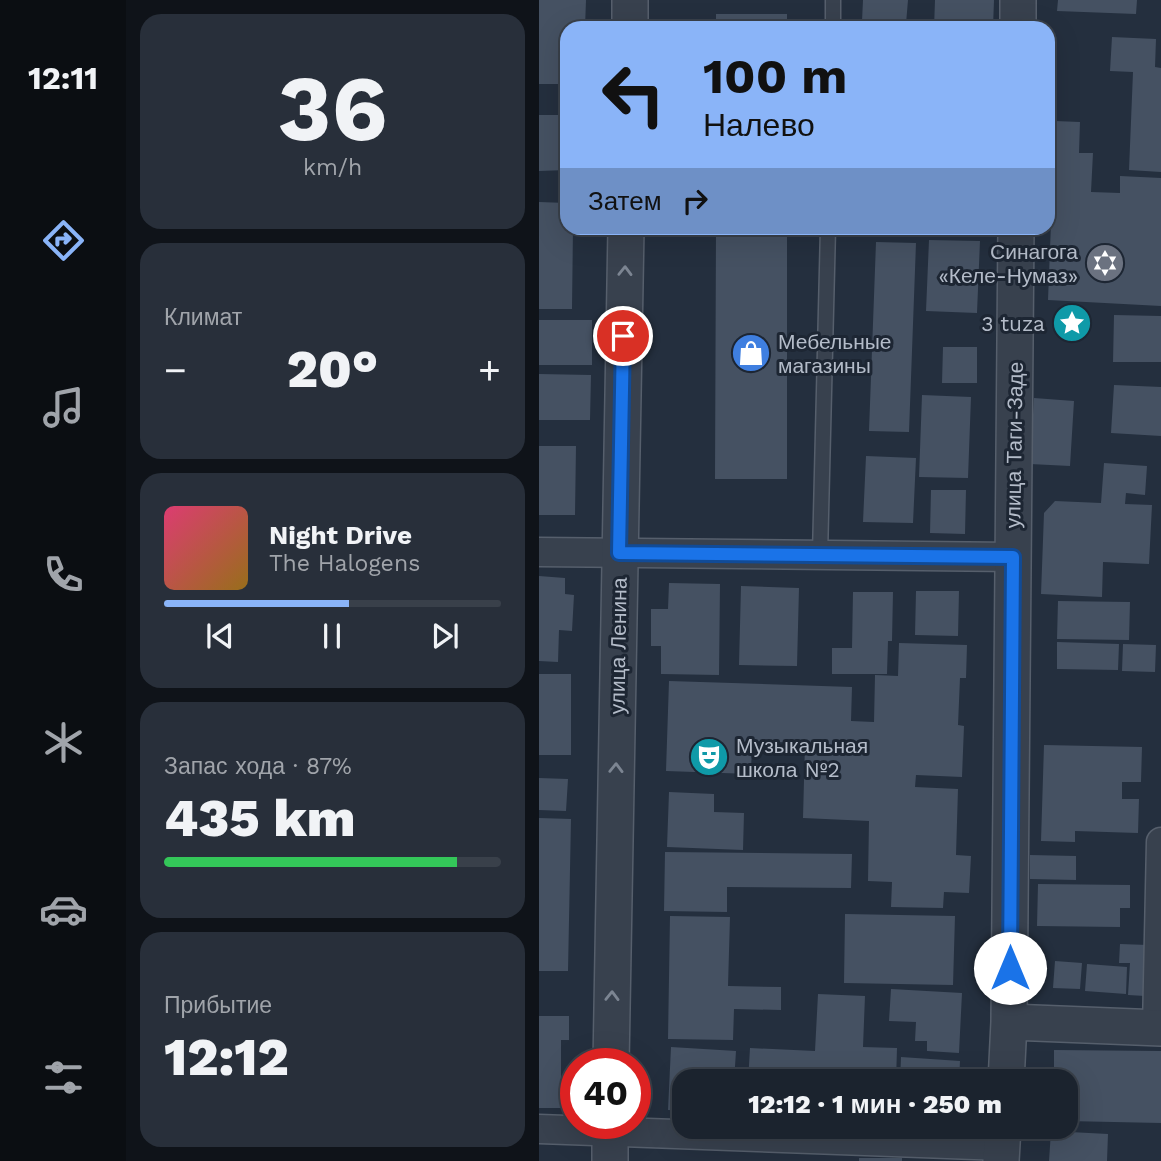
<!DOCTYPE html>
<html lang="ru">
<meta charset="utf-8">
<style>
:root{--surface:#1b232e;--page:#282f3a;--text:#f1f3f6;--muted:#a0a4aa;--line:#39404a;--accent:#8ab4f8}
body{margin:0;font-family:"Work Sans",sans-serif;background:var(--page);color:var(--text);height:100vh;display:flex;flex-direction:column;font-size:26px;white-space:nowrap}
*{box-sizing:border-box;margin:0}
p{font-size:23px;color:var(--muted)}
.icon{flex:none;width:38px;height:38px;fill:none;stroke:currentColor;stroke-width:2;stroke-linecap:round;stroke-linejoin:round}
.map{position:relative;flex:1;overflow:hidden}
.drawer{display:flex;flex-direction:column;gap:14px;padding:14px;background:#0f1319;width:413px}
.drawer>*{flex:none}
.hud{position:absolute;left:21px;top:21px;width:495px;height:214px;border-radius:21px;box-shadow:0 7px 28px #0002,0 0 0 2px var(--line);background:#8ab4f8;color:#111;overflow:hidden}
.speed{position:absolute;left:21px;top:1048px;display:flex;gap:14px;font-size:35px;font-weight:700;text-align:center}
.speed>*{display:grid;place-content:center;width:91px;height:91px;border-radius:50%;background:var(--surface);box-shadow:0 7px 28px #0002,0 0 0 2px var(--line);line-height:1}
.speed .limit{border:10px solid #d22;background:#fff;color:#111}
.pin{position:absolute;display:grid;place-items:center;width:60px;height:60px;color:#fff;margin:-30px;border:4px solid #fff;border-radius:50%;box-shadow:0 2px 7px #0007}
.me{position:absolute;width:77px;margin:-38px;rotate:0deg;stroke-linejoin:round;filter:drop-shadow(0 0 5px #0008)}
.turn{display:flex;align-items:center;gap:24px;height:147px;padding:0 28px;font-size:32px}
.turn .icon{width:91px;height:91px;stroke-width:2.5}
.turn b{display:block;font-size:49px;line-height:60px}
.then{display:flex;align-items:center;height:66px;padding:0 28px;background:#0003;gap:14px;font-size:26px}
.big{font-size:52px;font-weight:800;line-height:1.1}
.drawer .tile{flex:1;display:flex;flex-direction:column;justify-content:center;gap:10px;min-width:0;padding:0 24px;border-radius:21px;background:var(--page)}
.drawer .dial{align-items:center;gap:0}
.dial b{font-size:91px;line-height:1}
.song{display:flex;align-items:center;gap:21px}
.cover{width:84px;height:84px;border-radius:10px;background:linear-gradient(135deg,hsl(340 70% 55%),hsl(40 70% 35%))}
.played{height:7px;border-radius:4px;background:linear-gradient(90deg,var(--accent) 55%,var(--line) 55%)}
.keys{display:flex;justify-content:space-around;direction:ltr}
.heat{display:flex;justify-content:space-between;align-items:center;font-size:38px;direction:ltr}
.charge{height:10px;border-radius:5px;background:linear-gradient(90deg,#34c759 87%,var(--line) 0)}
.trip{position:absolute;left:133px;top:1069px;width:406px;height:70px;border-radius:21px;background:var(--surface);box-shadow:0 7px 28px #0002,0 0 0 2px var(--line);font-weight:800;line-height:70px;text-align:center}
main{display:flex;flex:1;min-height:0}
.tab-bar{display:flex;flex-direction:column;width:126px;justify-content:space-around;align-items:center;background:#0b0e12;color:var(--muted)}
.tab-bar .icon{width:49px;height:49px}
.tab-bar .current{color:var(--accent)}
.tab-bar b{font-size:32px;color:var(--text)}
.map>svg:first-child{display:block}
.building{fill:#455162}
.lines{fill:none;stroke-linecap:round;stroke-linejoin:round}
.service-casing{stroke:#565f6c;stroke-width:17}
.minor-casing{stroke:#565f6c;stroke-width:31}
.tertiary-casing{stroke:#565f6c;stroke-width:38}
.service{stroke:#38414e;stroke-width:14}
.minor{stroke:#38414e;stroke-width:28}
.tertiary{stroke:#38414e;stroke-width:35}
.oneway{stroke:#7c8592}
.route-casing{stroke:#114b97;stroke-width:18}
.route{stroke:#1a73e8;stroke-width:12}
.labels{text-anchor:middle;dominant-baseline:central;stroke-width:6;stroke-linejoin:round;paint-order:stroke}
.poi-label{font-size:21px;fill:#b4bcc9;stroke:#1d2633;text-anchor:end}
.street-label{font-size:21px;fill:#b4bcc9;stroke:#1d2633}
</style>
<main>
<nav class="tab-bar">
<b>12:11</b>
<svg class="icon current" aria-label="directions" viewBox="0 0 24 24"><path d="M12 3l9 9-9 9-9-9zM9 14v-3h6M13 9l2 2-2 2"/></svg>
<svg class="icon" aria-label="music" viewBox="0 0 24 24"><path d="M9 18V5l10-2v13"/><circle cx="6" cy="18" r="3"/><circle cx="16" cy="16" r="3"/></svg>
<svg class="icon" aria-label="phone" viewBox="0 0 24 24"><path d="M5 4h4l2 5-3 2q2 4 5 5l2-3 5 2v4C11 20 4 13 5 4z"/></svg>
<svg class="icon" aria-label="climate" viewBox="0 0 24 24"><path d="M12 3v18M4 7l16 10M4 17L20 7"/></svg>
<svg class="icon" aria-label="car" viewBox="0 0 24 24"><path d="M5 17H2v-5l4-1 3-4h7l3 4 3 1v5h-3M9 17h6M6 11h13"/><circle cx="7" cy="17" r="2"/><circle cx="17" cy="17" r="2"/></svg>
<svg class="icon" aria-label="filters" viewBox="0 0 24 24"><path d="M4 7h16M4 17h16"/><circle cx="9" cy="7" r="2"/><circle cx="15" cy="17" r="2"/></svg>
</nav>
<section class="drawer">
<div class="tile dial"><b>36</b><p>km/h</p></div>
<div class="tile"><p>Климат</p>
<div class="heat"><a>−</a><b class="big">20°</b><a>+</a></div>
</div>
<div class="tile">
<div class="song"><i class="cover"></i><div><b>Night Drive</b><p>The Halogens</p></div></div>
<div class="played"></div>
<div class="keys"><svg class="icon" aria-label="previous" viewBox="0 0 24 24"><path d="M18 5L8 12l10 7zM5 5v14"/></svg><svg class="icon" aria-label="pause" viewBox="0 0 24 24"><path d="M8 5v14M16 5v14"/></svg><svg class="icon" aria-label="next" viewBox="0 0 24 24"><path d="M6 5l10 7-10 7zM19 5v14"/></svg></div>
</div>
<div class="tile"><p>Запас хода · 87%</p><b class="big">435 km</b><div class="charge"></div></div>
<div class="tile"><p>Прибытие</p><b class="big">12:12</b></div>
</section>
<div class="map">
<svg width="622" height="1161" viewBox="0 0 622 1161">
<rect width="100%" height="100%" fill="#242f3e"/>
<path class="building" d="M0,0H47L46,28H28V84H0Z
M324,0H369L367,24L323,21Z
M396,0H455L454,28H395Z
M519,0H598L597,14L518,11Z
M177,14H248V28H177Z
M573,37L617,39L616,67L622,68V172L590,170L594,72L571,71Z
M0,115H28V170L0,171Z
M516,121L541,122L540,153H554L552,192L581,193V176L622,178V306L509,300Z
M0,202L28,203V228H34L33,309H0Z
M177,228H248V479H176Z
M390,240L441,241L438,313L387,311Z
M337,242L377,243L370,432L330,431Z
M575,315L622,316V362H574Z
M0,320H53V365H0Z
M404,347H438V383H403Z
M0,374L52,375L51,420H0Z
M575,385L622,387V436L572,433Z
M383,395L432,397L429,478L380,477Z
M495,398L535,401L531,466L491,464Z
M0,446H37L36,515H0Z
M327,456L377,458L374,523L324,522Z
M565,463L608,466L606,495L587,493L586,504L613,505L610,564L564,562L563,597L502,594L505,513L516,501L562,503Z
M392,490H427L426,534L391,533Z
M0,576L26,578V594L35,595L33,631L20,630L19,662L0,661Z
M130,583L181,584L180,675L122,674V646H112V609H129Z
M202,586L260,588L258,666L200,665Z
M377,591H420L419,636L376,635Z
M314,592H354L353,641H349L348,674H293V648H313Z
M519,601L591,602L590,640L518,639Z
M518,642L580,644L579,670L518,669Z
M360,643L428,645L427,678H421L419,725L425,726L423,777L377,775L376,787L419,789L417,855L432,856L430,893L405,892L404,908L352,907L353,882L329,881L330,821L264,818L266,743L213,741L212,774L127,771L130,681L313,687L312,721L335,722L336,675L359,676Z
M584,644L617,645L616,672L583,671Z
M0,674H32V755H0Z
M505,745L603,747L602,782H583V799H600L599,833L536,831V842L502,841Z
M0,778L29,779L27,811L0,810Z
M130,792L175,794V812L205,813L204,850L128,847Z
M0,818L32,819L29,971H0Z
M126,852L313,854L312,888L188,887V912L125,911Z
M491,855L537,856V880L491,879Z
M499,884L591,885V908H581V927L498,926Z
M306,914L416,916L414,985L305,983Z
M131,916L191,917L189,986L242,987V1010L195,1009L194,1040L129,1039Z
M581,944L609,945L606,996L589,995L591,963H580Z
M516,961L543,963L541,989L514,988Z
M548,964L588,967L587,994L546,991Z
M352,989L423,993L420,1053L388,1051V1041H376L377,1022L350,1021Z
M279,994L326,996L324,1047L358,1048L357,1082H209L211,1048L276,1051Z
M0,1016H30V1040H22V1108H0Z
M132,1047L197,1051L195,1082H145V1111L129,1110Z
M515,1050L622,1051V1123L527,1121V1082H515Z
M362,1057L421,1061L420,1082H361Z
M512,1131L569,1134L568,1161H510Z
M320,1158H363V1161H320Z"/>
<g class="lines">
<g class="service-casing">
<path id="service" d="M294,28V0
M281,555L289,228"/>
</g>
<g class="minor-casing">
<path id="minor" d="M0,552L474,557
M618,1028L622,842
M0,1129L463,1146"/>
</g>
<g class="tertiary-casing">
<path id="tertiary" d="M91,28V0
M479,28V0
M470,1022L622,1028
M72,1064L87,228
M467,1082L470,1022L477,228
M71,1161V1124
M462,1161L464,1127"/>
</g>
<use href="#service" class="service"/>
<use href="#minor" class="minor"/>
<use href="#tertiary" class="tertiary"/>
</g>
<defs><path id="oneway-chevron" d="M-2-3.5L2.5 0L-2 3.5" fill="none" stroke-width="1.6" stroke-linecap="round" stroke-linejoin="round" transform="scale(1.75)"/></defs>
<g class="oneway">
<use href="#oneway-chevron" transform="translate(86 271) rotate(-89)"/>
<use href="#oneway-chevron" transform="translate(77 768) rotate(-89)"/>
<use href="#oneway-chevron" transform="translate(73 996) rotate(-89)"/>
</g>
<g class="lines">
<g class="route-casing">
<path id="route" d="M84,336L80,553L474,557L471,968"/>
</g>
<use href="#route" class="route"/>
</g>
<defs>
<g id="synagogue-disc" transform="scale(2.0125)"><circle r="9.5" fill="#6b7280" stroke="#1d2633"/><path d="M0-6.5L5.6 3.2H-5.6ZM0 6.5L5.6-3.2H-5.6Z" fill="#fff"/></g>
<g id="sight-disc" transform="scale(2.0125)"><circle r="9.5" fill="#0f9aa8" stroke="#1d2633"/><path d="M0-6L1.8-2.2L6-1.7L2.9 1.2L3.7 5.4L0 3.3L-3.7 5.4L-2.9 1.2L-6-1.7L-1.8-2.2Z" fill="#fff"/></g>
<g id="shop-disc" transform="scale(2.0125)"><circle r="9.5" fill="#3f7fe0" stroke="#1d2633"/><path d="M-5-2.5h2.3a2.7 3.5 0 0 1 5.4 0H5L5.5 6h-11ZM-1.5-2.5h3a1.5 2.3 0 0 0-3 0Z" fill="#fff"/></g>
<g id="theatre-disc" transform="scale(2.0125)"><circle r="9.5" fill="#0f9aa8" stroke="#1d2633"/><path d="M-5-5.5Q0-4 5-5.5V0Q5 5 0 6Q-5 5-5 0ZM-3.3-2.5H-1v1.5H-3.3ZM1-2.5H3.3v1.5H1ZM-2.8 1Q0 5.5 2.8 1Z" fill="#fff"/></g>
</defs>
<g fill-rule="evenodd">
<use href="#synagogue-disc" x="566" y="263"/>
<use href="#sight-disc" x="533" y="323"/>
<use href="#shop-disc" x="212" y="353"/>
<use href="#theatre-disc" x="170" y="757"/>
</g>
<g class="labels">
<g class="poi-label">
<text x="539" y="251">Синагога<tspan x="539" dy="24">«Келе-Нумаз»</tspan></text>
<text x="506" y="323">3 tuza</text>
<text x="239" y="341" text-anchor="start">Мебельные<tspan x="239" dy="24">магазины</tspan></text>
<text x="197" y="745" text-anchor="start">Музыкальная<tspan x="197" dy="24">школа №2</tspan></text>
</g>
<g class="street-label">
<text transform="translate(475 445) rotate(-89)">улица Таги-Заде</text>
<text transform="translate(79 646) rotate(-89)">улица Ленина</text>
</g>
</g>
</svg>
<div class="speed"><div class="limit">40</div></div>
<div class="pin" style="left:84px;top:336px;background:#d93025"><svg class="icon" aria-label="arrive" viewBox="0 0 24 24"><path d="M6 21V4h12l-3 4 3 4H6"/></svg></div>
<svg class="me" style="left:471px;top:968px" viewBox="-20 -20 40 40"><circle r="19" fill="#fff"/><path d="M0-13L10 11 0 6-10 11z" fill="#1a73e8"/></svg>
<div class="trip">12:12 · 1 мин · 250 m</div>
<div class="hud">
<div class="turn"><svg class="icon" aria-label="left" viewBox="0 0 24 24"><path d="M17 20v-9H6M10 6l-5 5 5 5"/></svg><div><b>100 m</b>Налево</div></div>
<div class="then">Затем<svg class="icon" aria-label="right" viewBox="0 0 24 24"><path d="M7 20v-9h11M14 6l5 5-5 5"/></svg></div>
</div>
</div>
</main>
